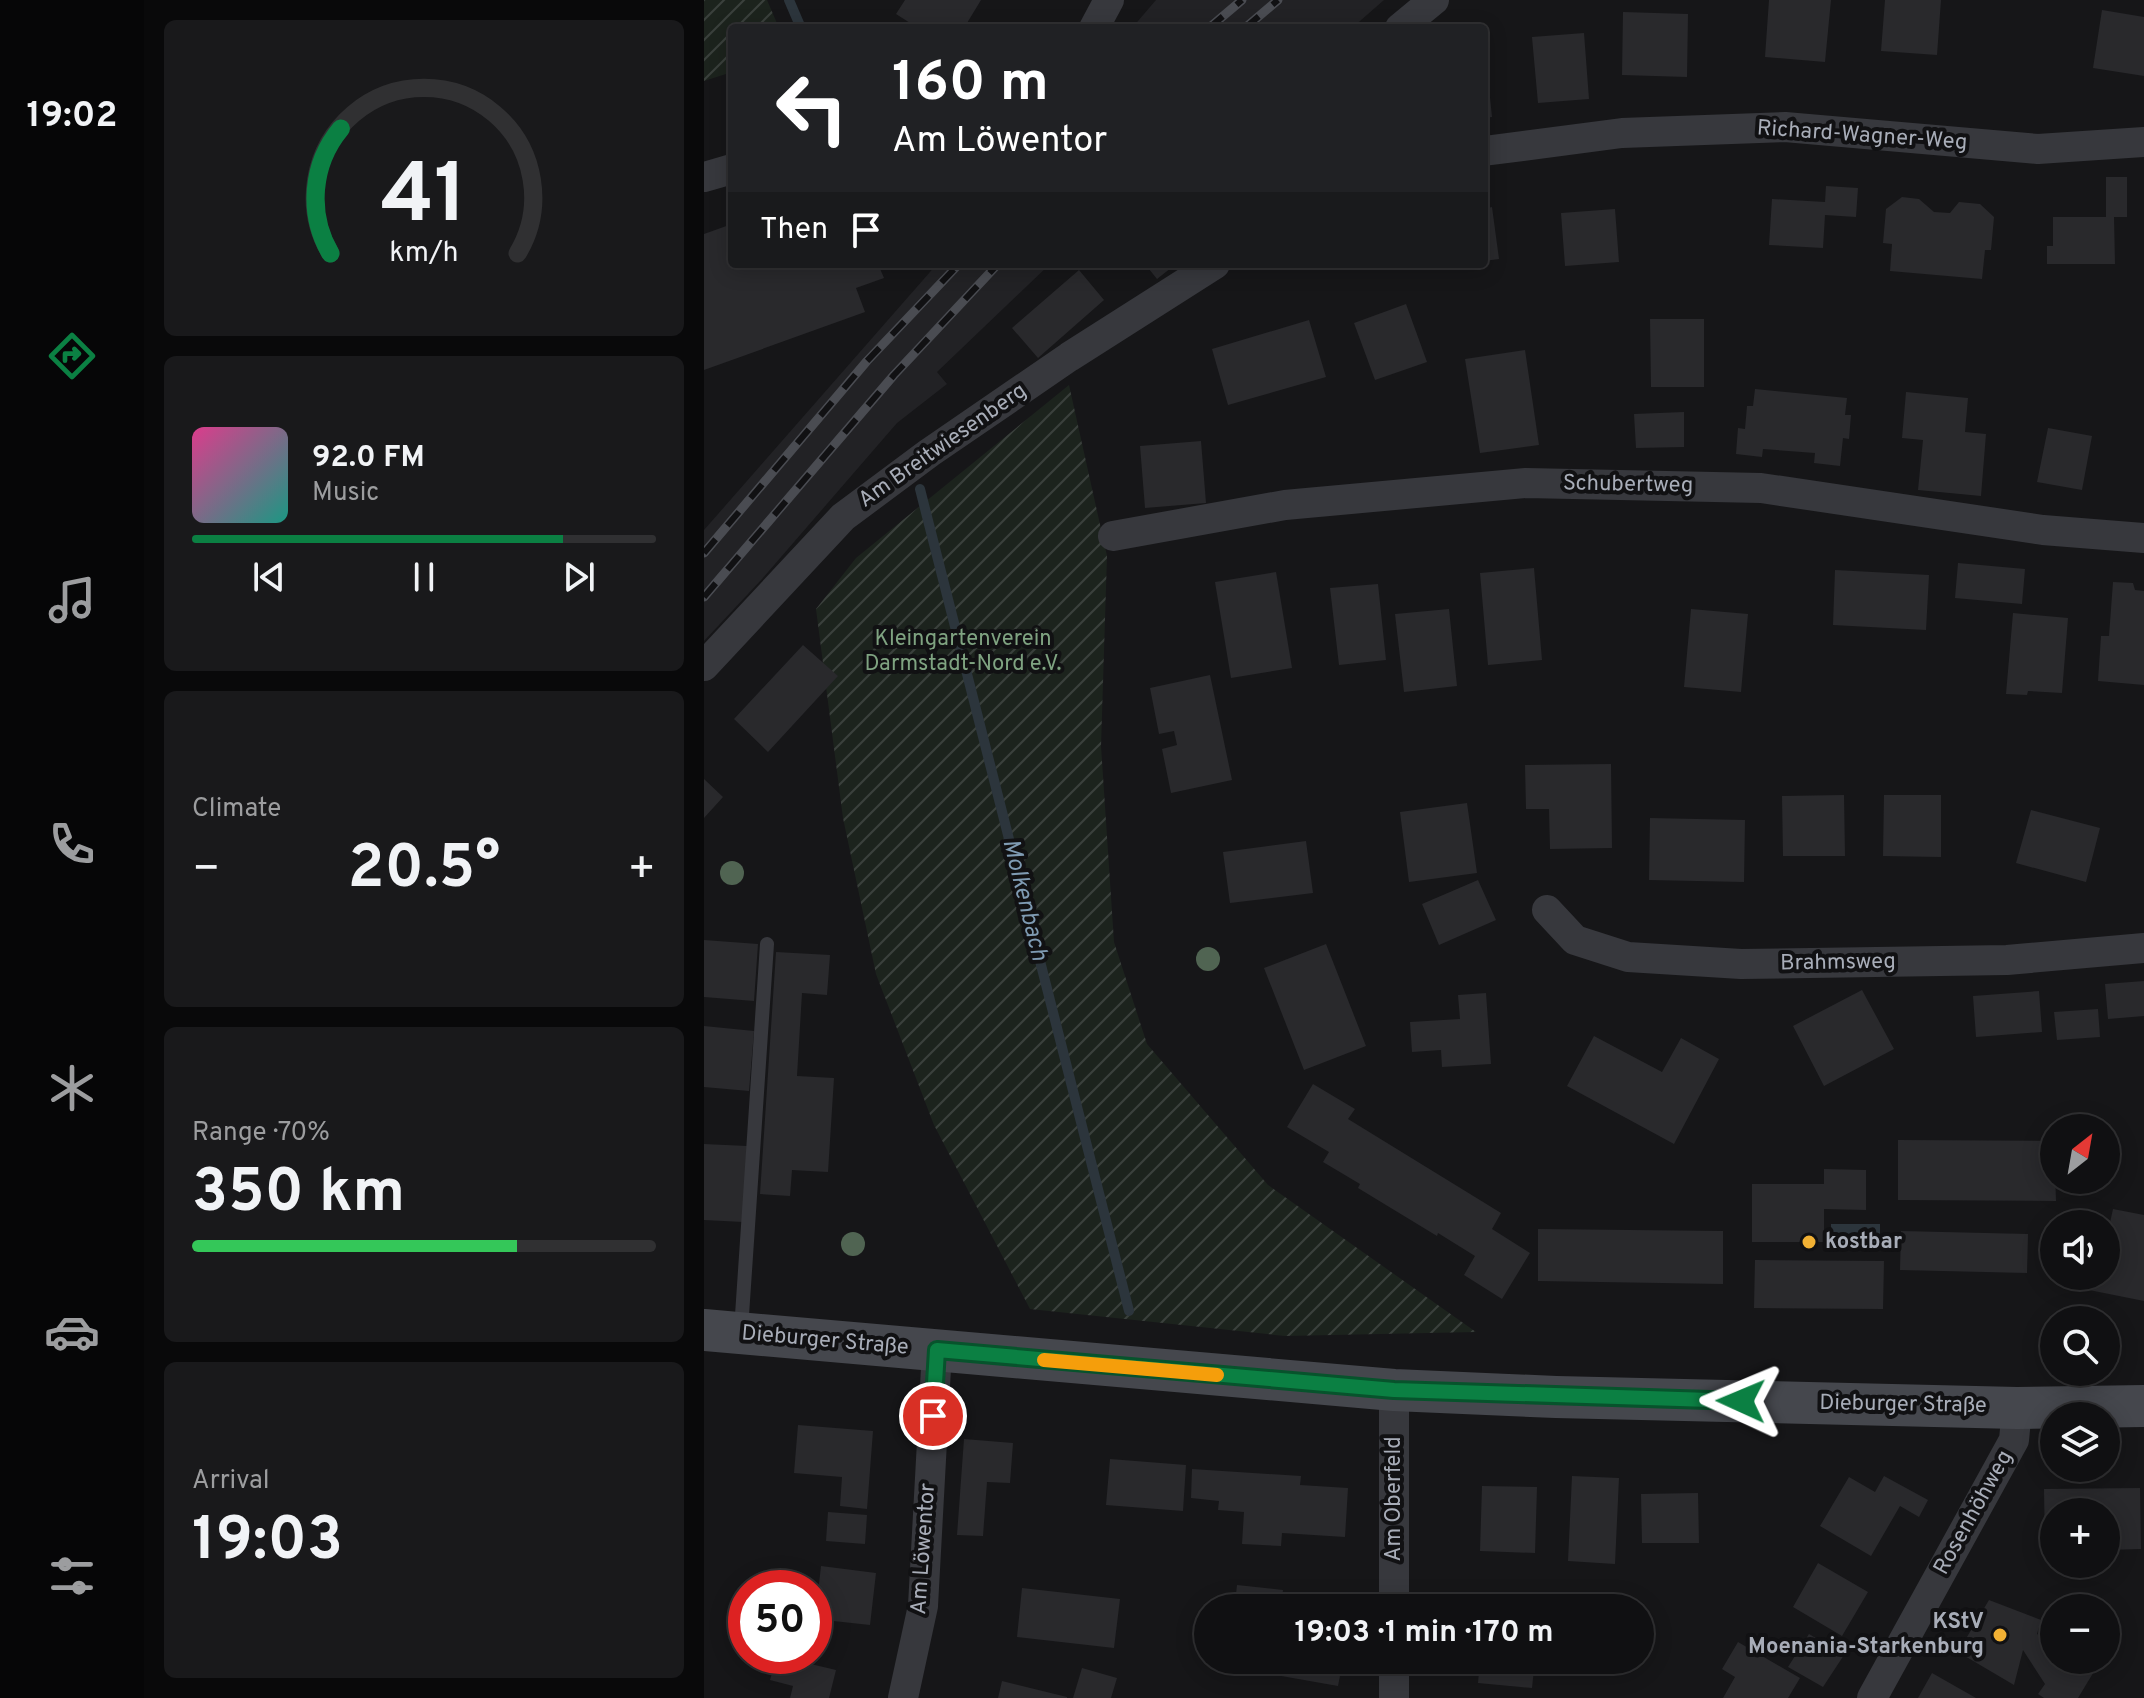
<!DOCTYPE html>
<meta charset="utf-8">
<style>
:root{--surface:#101012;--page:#19191b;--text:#f1f3f6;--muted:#9c9d9f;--line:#303032;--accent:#0b8043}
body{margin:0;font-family:Overpass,sans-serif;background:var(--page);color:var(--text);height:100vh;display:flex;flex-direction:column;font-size:30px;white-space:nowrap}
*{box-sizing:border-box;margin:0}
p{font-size:26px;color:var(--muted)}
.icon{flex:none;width:44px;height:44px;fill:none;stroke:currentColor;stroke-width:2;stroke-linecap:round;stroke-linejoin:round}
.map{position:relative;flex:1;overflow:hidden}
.panel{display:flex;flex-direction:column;gap:20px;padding:20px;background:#09090a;width:560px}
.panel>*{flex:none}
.guide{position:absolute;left:24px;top:24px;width:760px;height:244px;border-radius:8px;box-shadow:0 4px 20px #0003,0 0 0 2px var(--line);background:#202124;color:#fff;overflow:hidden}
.needle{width:52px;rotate:31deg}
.controls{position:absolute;left:1336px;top:1114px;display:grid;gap:16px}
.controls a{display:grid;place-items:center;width:80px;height:80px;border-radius:50%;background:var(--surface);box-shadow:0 4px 20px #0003,0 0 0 2px var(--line);font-size:40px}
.speed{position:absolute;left:24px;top:1570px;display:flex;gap:16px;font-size:40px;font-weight:700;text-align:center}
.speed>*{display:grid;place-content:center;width:104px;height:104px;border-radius:50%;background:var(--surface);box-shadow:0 4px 20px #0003,0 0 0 2px var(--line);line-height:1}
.speed .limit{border:12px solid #d22;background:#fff;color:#111}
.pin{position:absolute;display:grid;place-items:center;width:68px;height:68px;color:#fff;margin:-34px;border:4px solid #fff;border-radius:50%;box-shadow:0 2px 8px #0007}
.me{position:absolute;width:88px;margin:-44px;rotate:271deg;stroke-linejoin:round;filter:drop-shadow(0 0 6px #0008)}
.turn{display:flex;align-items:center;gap:28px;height:168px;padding:0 32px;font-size:36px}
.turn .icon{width:104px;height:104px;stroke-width:2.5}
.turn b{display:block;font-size:56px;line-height:68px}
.then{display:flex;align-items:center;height:76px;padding:0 32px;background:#0003;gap:16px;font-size:30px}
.big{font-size:60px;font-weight:700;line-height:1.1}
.panel .card{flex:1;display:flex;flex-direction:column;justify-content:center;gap:12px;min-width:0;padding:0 28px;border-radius:12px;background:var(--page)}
.panel .dial{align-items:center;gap:0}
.dial svg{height:208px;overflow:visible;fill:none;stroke:var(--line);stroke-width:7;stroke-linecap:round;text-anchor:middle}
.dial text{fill:var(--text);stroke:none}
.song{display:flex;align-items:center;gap:24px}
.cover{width:96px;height:96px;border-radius:12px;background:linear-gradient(135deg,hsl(330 70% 55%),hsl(170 70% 35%))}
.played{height:8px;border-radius:4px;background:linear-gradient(90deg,var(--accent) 80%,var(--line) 80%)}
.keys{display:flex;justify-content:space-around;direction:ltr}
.heat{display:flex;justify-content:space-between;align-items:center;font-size:44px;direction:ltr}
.charge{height:12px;border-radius:6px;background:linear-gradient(90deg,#34c759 70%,var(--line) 0)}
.trip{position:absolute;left:490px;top:1594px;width:460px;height:80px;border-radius:40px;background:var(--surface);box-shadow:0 4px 20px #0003,0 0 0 2px var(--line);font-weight:700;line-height:80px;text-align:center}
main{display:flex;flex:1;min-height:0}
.tabs{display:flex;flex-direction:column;width:144px;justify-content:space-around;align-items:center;background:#060607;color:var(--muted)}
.tabs .icon{width:56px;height:56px}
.tabs .current{color:var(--accent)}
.tabs b{font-size:36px;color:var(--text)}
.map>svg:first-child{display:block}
.built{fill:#222225}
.garden{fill:url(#garden-furrows)}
.water{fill:#2c353c}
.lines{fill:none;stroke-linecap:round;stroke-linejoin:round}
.stream{stroke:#2c353c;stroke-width:10}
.building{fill:#29292c}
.service{stroke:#37383d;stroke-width:14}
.minor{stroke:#37383d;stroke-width:30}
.secondary{stroke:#45474d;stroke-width:42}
.rail-casing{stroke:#4a4c52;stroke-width:9}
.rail{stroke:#111113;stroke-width:6;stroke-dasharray:18;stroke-linecap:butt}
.tree{fill:#506452}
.route-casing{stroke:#07532c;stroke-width:20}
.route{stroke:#0b8043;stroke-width:14}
.slow{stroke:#f59e0b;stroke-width:14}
.poi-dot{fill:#f2b134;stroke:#111113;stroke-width:3}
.labels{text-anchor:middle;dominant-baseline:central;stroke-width:8;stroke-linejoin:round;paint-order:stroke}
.street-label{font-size:22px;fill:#a8adb8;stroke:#111113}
.park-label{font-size:22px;fill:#7fa381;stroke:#111113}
.poi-label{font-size:22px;font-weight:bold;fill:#a8adb8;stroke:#111113;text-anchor:start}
.water-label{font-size:24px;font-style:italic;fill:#7f9bb3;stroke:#111113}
</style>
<main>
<nav class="tabs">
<b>19:02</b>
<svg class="icon current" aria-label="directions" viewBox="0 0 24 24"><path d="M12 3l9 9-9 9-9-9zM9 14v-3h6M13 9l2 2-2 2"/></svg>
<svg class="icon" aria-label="music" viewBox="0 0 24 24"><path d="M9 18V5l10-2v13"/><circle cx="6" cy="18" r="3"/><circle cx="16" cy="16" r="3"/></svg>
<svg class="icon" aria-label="phone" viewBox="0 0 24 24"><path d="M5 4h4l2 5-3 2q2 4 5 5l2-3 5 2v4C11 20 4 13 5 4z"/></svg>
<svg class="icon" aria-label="climate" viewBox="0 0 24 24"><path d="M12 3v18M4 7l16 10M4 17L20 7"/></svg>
<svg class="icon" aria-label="car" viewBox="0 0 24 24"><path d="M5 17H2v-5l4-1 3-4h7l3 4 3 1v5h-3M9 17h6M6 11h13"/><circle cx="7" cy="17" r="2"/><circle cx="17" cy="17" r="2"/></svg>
<svg class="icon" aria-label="filters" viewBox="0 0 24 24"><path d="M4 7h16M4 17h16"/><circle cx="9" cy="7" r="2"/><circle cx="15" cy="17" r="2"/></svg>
</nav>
<section class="panel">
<div class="card dial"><svg viewBox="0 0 100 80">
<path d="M14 69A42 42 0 1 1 86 69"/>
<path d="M14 69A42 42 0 0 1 18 21" stroke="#0b8043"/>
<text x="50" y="56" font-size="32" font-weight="700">41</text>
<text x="50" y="72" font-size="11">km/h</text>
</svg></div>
<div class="card">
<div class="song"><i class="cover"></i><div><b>92.0 FM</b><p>Music</p></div></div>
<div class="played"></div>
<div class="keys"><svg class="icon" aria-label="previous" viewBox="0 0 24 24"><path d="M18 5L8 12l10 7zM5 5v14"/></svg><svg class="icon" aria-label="pause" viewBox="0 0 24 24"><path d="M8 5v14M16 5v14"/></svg><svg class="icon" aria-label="next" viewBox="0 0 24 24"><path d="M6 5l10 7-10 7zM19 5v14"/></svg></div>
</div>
<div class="card"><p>Climate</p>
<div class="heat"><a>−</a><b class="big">20.5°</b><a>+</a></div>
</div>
<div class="card"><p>Range · 70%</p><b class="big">350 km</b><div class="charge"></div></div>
<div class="card"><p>Arrival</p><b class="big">19:03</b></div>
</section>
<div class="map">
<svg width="1440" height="1698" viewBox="0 0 1440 1698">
<defs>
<pattern id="garden-furrows" width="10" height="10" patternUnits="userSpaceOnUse" patternTransform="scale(2)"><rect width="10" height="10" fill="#1c231d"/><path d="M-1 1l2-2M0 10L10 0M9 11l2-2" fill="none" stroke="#3a403c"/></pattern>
</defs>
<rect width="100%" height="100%" fill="#161618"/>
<path class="built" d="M452,0H680L648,28H428Z
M233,264H346L233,372L243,384L193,423L58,579L0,641V530Z"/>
<path class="garden" d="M0,0H63L75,28H28V72L0,81Z
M365,385L403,556L397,746L410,942L443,1044L564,1185L772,1332L581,1336L326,1309L230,1125L172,974L139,818L112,609L152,558Z"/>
<path class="water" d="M1127,1224H1176V1247L1127,1246Z"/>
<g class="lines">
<path class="stream" d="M85,0L97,28
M216,489L425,1311"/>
</g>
<path class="building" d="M201,0H277L260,28H214L192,14Z
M1065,0H1127L1121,62L1061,57Z
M1181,0H1237L1233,55L1177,51Z
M1398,10L1440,17V76L1389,68Z
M919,12L984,14L983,77L918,75Z
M880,33L885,99L834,103L828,37Z
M780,58H782L788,117L780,118Z
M1402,177H1423V217H1410L1411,264H1343V246H1349V217H1402Z
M1122,186L1154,188L1152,217L1121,215L1119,248L1065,245L1068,199L1121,202Z
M1198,197L1215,199L1230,212L1246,213L1255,202L1276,204L1290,217L1287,250H1281L1278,279L1186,271L1188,244L1179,243L1182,209Z
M788,207L795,259L780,261V209Z
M911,209L915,262L861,266L857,213Z
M28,224V264H174L180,278L152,288L161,312L0,370V234Z
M441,264H472L453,279Z
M375,270L400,300L334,358L308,328Z
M702,304L723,362L671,380L650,323Z
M946,319H1000V387H947Z
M605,320L622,377L524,405L508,349Z
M821,350L835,445L776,453L761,359Z
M1051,389L1143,398L1141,415H1147L1145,439L1139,438L1136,466L1110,463L1111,453L1059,449L1058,457L1032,454L1034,428L1041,429L1043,406H1049Z
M1202,392L1264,398L1261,432L1282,434L1277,496L1214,490L1219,440L1198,438Z
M980,412V447L932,448L930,414Z
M1344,428L1388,436L1378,490L1333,482Z
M497,441L502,503L441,508L436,446Z
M1254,563L1321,569L1318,604L1251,598Z
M830,568L838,660L784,665L776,573Z
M1131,570L1225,575L1222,630L1129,625Z
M572,572L588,668L527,678L511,582Z
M1409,582L1429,583L1431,590L1440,591V685L1394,681L1397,636H1405Z
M674,584L682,660L635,665L626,588Z
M745,609L753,686L700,692L691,614Z
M987,609L1044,614L1037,692L980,687Z
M1309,613L1364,618L1358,693L1324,691L1323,695L1302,694Z
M99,645L134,676L64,752L30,719Z
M506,675L528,780L467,793L458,749L473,745L470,731L455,734L446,688Z
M907,764L908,848L846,849L845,809H822L821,765Z
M0,779L19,797L0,818Z
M1140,795L1141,856H1079L1078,796Z
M1180,795H1237V857L1179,856Z
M763,803L773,873L705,882L696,812Z
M1327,810L1396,828L1382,882L1312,863Z
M946,818L1041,820L1040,882L945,880Z
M602,841L609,893L526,903L519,852Z
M774,880L792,920L735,945L718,904Z
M0,940L54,944L50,1001L0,997Z
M622,944L662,1046L600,1070L560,968Z
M72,952L126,955L123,995L98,993L93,1076L130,1078L124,1172L88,1170L86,1196L56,1194Z
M1440,981V1016L1404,1019L1401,984Z
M1158,990L1190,1049L1120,1086L1089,1026Z
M1335,991L1338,1032L1272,1037L1269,996Z
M782,993L787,1064L738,1067L737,1050L708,1052L706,1022L756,1019L754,995Z
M1394,1009L1396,1037L1353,1040L1350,1012Z
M0,1026L50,1031L45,1091L0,1087Z
M890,1036L958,1072L977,1038L1015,1059L970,1144L863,1086Z
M609,1084L651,1109L644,1119L797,1213L788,1229L826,1253L798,1299L760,1275L771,1256L734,1233L733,1236L654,1188L656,1184L619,1162L625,1152L583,1127Z
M1194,1140L1350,1141L1352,1201L1194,1200Z
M0,1144L43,1146L39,1222L0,1220Z
M1120,1169L1162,1170V1210L1120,1209V1242H1048V1184H1120Z
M1409,1209L1440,1215V1301L1380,1289L1383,1276H1402V1241Z
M834,1229L1019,1231V1284L834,1281Z
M1197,1231L1324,1234L1323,1273L1196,1270Z
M1051,1260L1180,1261L1179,1309L1050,1308Z
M94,1425L169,1431L163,1509L136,1506L138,1477L90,1473Z
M260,1439L309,1443L306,1483L283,1482L279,1536L253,1535Z
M406,1459L482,1465L479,1511L402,1505Z
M488,1469L597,1476L596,1485L644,1488L641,1537L578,1533L577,1546L538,1544L540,1512L514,1510L515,1501L487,1498Z
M868,1476L915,1478L911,1564L864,1561Z
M1180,1476L1224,1500L1215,1517L1196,1506L1167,1556L1116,1526L1145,1477L1171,1492Z
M778,1486L833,1487L831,1553L776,1551Z
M1436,1488L1437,1549L1402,1550V1512H1350V1551H1341L1340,1489Z
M994,1493L995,1543H938L937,1494Z
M124,1512L163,1515L161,1544L122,1541Z
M1114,1563L1164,1592L1138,1636L1089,1607Z
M117,1566L172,1573L166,1625L111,1619Z
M533,1585L579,1590L577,1607L531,1603Z
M318,1588L416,1599L410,1648L313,1637Z
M1285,1600L1337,1620L1333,1634L1350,1644V1660H1397L1374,1698H1340L1334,1694L1341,1684L1319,1650L1310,1685L1254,1652Z
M843,1603L870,1606L869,1608H843Z
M1105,1634L1140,1655L1119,1687L1084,1667Z
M1034,1642L1096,1678L1084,1698H1019L1031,1677L1018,1669Z
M73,1656L132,1670L125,1698H86L89,1686L66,1680Z
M568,1660H639L634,1686L566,1674Z
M776,1660H831L828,1688L774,1683Z
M378,1668L413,1678L407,1698H369Z
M1228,1673L1272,1698H1214Z
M298,1681L363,1697V1698H294Z"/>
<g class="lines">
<path class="service" d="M37,1330L63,944"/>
<path class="minor" d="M390,28L405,0
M696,28L730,0
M780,151L918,133L1081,127L1334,149L1440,142
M0,177L28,169
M409,536L581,505L822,483L1057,488L1339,530L1440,538
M0,666L139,517L225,453L365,357L511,264
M843,910L871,940L924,957L1037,964L1303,960L1440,948
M690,1390V1608
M690,1660V1698
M199,1698L219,1606L233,1350
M1168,1698L1310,1440L1313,1408"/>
<path class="secondary" d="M0,1330L690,1390L852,1397L1313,1408L1440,1406"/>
<g class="rail-casing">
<path id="rail" d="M505,28L538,0
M541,28L574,0
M0,553L163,361L255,264
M0,597L190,375L294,264"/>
</g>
<use href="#rail" class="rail"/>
</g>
<g class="tree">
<circle cx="28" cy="873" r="12"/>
<circle cx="504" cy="959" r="12"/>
<circle cx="149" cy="1244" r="12"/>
</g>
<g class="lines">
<g class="route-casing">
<path id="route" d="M229,1416L233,1350L690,1390L1037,1401"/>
</g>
<use href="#route" class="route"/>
<path class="slow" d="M340,1360L513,1375"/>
</g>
<g class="poi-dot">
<circle cx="1105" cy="1242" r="8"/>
<circle cx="1296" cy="1635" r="8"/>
</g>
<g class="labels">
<g class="street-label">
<text transform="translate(1158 136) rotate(4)">Richard-Wagner-Weg</text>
<text transform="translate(239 446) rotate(-35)">Am Breitwiesenberg</text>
<text transform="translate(924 485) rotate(1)">Schubertweg</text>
<text transform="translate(1134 963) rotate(-1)">Brahmsweg</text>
<text transform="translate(121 1341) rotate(5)">Dieburger Straße</text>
<text transform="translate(1199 1405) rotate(1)">Dieburger Straße</text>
<text transform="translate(690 1499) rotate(-90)">Am Oberfeld</text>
<text transform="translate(1270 1513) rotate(-61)">Rosenhöhweg</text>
<text transform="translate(220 1549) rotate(-86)">Am Löwentor</text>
</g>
<g class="park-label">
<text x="259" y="639">Kleingartenverein<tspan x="259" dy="25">Darmstadt-Nord e.V.</tspan></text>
</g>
<g class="poi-label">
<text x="1121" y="1242">kostbar</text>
<text x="1280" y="1622" text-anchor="end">KStV<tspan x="1280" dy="25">Moenania-Starkenburg</tspan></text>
</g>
<g class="water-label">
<text transform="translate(320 900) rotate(76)">Molkenbach</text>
</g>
</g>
</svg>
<div class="controls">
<a><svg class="needle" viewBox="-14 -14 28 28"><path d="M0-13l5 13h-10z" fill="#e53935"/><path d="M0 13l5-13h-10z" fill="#9c9d9f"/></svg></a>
<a><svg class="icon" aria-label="sound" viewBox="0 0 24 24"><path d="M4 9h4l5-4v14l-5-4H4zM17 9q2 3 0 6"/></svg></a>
<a><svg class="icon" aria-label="search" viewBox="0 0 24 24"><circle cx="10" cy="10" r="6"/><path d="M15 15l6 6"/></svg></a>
<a><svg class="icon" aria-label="layers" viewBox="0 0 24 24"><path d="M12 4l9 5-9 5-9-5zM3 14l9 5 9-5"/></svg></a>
<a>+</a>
<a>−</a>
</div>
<div class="speed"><div class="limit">50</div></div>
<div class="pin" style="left:229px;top:1416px;background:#d93025"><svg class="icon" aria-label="arrive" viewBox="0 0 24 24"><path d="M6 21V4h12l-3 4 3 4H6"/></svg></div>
<svg class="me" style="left:1037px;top:1401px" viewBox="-20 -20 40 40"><path d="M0-17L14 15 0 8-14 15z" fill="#0b8043" stroke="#fff" stroke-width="4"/></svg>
<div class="trip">19:03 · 1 min · 170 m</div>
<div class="guide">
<div class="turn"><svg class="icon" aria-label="left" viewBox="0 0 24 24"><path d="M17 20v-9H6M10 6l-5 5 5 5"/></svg><div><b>160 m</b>Am Löwentor</div></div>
<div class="then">Then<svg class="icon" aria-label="arrive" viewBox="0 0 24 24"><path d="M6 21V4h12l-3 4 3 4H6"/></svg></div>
</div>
</div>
</main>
